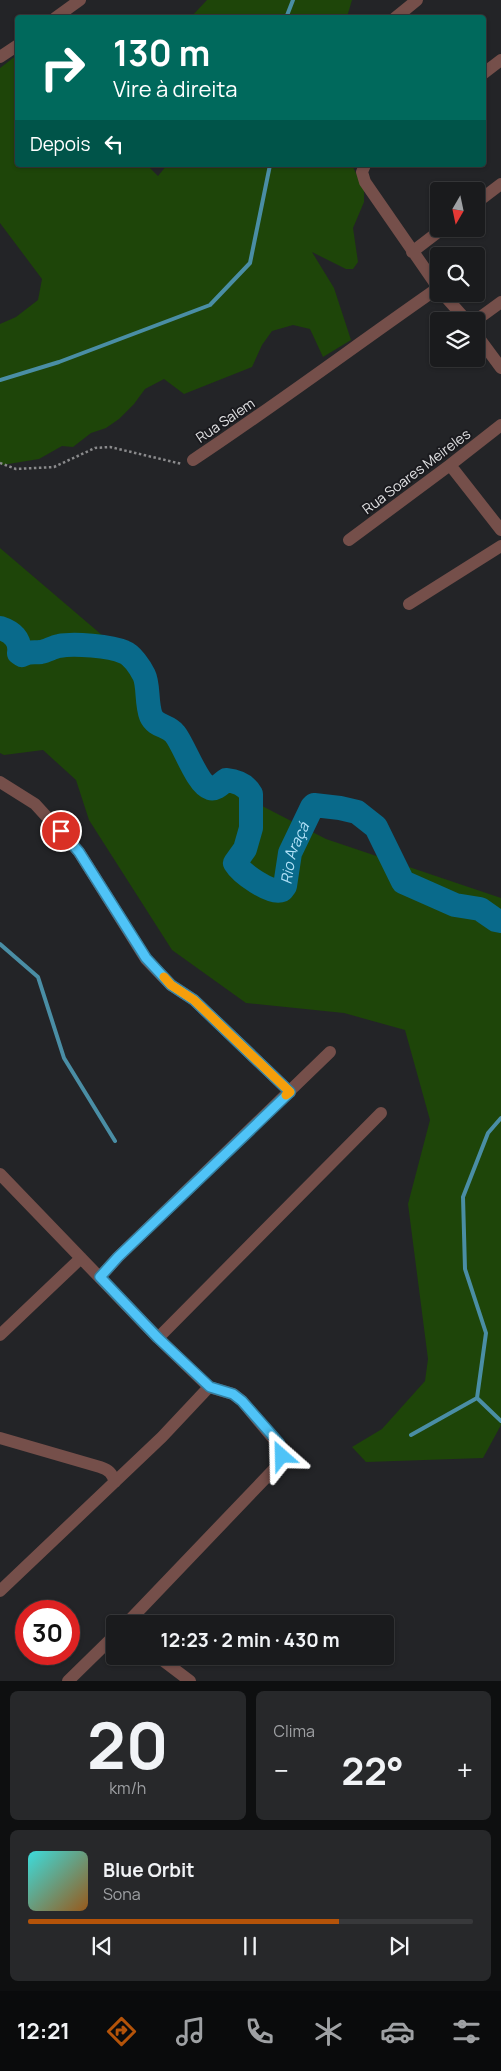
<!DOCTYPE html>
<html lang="pt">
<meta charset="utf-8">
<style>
:root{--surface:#1a1b1d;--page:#27282a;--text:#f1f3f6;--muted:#9fa1a4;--line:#38393b;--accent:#b45309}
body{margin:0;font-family:Manrope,sans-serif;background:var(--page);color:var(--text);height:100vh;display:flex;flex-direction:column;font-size:19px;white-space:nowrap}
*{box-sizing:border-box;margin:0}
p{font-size:16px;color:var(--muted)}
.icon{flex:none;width:28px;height:28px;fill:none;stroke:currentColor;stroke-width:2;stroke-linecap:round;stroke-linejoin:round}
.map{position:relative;height:1681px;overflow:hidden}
.panel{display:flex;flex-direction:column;gap:10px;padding:10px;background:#0e0f10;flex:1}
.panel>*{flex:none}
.banner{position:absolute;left:15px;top:15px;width:471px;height:152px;border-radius:5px;box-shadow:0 1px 4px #0004,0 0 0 1px var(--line);background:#00695c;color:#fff;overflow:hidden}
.needle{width:32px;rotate:189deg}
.fabs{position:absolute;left:430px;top:182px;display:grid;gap:10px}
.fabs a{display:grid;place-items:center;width:55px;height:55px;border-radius:5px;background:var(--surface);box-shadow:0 1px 4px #0004,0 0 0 1px var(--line);font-size:25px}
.speed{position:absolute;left:15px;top:1600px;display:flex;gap:10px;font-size:25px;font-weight:700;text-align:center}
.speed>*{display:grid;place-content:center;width:65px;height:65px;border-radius:50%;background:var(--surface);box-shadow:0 1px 4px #0004,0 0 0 1px var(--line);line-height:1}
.speed .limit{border:8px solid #d22;background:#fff;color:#111}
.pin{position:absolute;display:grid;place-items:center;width:42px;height:42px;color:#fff;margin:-21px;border:2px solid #fff;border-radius:50%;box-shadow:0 1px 5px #0007}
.me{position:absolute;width:55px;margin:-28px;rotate:335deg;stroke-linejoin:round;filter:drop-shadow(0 0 4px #0008)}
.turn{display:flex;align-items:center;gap:18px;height:105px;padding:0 15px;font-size:22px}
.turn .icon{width:65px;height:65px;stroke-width:2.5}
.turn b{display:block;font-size:35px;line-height:42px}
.then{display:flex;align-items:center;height:48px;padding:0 15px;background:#0003;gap:10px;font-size:19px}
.big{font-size:38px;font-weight:700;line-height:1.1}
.panel .card{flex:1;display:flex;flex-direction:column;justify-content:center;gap:8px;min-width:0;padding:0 18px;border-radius:8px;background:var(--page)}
.panel .dial{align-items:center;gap:0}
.dial b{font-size:65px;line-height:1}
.song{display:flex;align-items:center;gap:15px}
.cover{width:60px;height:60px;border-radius:8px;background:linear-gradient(135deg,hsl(180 70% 55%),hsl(30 70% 35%))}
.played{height:5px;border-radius:2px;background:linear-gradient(90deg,var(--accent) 70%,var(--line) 70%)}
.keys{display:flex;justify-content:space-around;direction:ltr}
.heat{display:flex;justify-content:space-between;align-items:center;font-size:28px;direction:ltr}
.panel .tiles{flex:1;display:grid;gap:10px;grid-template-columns:1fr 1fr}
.card:last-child{grid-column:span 2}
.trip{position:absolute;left:106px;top:1615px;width:288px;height:50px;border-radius:5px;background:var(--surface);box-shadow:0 1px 4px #0004,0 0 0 1px var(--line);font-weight:700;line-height:50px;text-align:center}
.dock{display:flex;height:80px;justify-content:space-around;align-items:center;background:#0a0b0c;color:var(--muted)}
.dock .icon{width:35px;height:35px}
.dock .current{color:var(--accent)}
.dock b{font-size:22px;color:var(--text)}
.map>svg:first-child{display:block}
.green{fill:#1e4509}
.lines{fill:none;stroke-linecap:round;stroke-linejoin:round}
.stream{stroke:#4a8ea5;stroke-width:4}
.river{stroke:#096a8b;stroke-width:24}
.path{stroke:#8a8a8c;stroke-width:2.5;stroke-dasharray:2.5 2.5;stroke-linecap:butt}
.minor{stroke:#754f4a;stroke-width:12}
.route-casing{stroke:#337fa1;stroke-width:12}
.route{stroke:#4fc3f7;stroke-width:9}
.slow{stroke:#f59e0b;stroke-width:9}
.labels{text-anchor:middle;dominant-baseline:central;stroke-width:4;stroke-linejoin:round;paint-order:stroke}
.street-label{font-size:14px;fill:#e1e1e3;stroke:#1a1a1e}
.water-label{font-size:15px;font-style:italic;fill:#b1e1f8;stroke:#1a1a1e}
</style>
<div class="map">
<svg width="501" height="1681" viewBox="0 0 501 1681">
<rect width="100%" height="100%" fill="#232427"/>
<path class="green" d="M207,0H352L347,17H191Z
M17,55L18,165H147L158,176L167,165H352L364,190V202L353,228L358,262L353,269H346L312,252L334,288L351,340L323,357L310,329L293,325L272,331L262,345L252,367L184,394L164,379L145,389L134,404L119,419L106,428L91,433L73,447L62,446L39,459L2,465L0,464V324L16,317L38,300L42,279L0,223V68Z
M0,548L130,659L189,768L326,839L501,898V1425L483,1458L366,1462L352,1447L382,1429L425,1381L428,1359L408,1204L430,1120L405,1030L344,1013L246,1003L172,950L89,820L76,780L43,750L4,755L0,753Z"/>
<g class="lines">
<path class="stream" d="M286,18L293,0
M0,380L59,362L210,305L250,263L270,165
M0,944L38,977L64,1058L115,1141
M477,1398L501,1421
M411,1435L477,1398L486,1333L465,1269L463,1197L488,1133L501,1118"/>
<path class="river" id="s1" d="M0,628C12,632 21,639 19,653L22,655C29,651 34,653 41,652C47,651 53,647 59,646C73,643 111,646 124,652C132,655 140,667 144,675C149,685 146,703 151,716C156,727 168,725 175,734C184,745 197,784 210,788C216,790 222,783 226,780C236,781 246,785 251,794V828L245,849L235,863C241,873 271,895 282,890L285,886L290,853L312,807L314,805L340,808L357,812L376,827L403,882L455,905L480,909L496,920L501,921"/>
<path class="path" d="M0,463L16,469L54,467L95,448L110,447L182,464"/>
<path class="minor" d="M55,18L80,0
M395,18L417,0
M0,57L18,45
M484,73L501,60
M365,165L362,172L365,182L439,289
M476,203L501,184
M412,252L442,229
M443,294L467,321
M475,321L501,302
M476,334L501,368
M193,460C276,405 356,345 438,288
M450,465L501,530
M349,540L450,465L501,425
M409,604L501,546
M0,782L35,804L79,852L146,959L171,985L194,1000L290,1092
M0,1174L158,1338L209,1387L233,1394L242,1401L282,1449L280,1463L126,1624
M100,1277L118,1257L330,1052
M0,1335L81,1258
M158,1338L381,1113
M0,1438L100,1467C109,1470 112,1473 115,1482
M0,1591L162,1437L209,1387
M157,1656L190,1681
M68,1681L115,1635"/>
</g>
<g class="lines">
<g class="route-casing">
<path id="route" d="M61,831L79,852L146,958L171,985L194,1000L290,1092L118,1257L100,1277L158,1338L210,1387L233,1394L242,1401L279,1443L282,1449V1456"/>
</g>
<use href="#route" class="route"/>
<path class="slow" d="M164,977L171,985L194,1000L290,1092L286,1095"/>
</g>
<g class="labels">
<g class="street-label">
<text transform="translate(225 420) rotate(-34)">Rua Salem</text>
<text transform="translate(416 471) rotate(-37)">Rua Soares Meireles</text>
</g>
<g class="water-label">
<text stroke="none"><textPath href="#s1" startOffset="528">Rio Araçá</textPath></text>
</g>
</g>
</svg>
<div class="fabs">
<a><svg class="needle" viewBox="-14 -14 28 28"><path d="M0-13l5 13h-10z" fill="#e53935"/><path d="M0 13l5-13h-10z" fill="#9fa1a4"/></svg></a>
<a><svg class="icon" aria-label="search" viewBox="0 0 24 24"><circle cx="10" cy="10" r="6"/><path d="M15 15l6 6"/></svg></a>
<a><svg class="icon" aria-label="layers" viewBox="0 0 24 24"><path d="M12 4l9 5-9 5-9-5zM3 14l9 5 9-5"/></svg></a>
</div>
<div class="speed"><div class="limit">30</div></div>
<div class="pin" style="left:61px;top:831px;background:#d93025"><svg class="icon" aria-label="arrive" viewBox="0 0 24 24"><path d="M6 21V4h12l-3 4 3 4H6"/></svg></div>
<svg class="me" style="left:282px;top:1456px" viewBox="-20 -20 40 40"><path d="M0-17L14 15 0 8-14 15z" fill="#4fc3f7" stroke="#fff" stroke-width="4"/></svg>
<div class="trip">12:23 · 2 min · 430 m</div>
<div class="banner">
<div class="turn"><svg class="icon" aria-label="right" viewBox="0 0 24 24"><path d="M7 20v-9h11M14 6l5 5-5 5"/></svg><div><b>130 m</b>Vire à direita</div></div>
<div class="then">Depois<svg class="icon" aria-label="left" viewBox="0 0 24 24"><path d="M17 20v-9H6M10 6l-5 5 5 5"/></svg></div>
</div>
</div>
<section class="panel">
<div class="tiles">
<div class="card dial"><b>20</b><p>km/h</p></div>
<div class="card"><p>Clima</p>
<div class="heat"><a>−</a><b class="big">22°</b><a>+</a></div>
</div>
<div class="card">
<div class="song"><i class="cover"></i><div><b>Blue Orbit</b><p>Sona</p></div></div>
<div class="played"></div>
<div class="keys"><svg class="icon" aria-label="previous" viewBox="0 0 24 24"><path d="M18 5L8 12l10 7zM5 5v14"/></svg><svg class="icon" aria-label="pause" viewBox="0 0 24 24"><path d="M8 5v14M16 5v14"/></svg><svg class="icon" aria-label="next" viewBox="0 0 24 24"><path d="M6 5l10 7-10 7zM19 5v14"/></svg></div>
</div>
</div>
</section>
<nav class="dock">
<b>12:21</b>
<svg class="icon current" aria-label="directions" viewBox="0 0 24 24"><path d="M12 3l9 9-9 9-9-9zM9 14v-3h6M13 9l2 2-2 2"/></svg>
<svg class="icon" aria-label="music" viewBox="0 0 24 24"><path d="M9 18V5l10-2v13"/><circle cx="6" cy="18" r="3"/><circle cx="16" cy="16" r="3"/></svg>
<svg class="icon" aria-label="phone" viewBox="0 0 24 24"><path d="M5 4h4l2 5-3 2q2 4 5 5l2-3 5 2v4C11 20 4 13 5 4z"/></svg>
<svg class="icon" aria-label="climate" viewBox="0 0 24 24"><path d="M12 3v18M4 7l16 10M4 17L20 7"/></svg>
<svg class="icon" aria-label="car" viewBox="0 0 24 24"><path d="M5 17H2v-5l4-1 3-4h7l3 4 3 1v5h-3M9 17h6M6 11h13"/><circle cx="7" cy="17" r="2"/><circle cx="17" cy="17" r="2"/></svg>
<svg class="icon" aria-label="filters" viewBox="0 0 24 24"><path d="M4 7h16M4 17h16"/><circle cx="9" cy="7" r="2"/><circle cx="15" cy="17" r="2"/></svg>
</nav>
